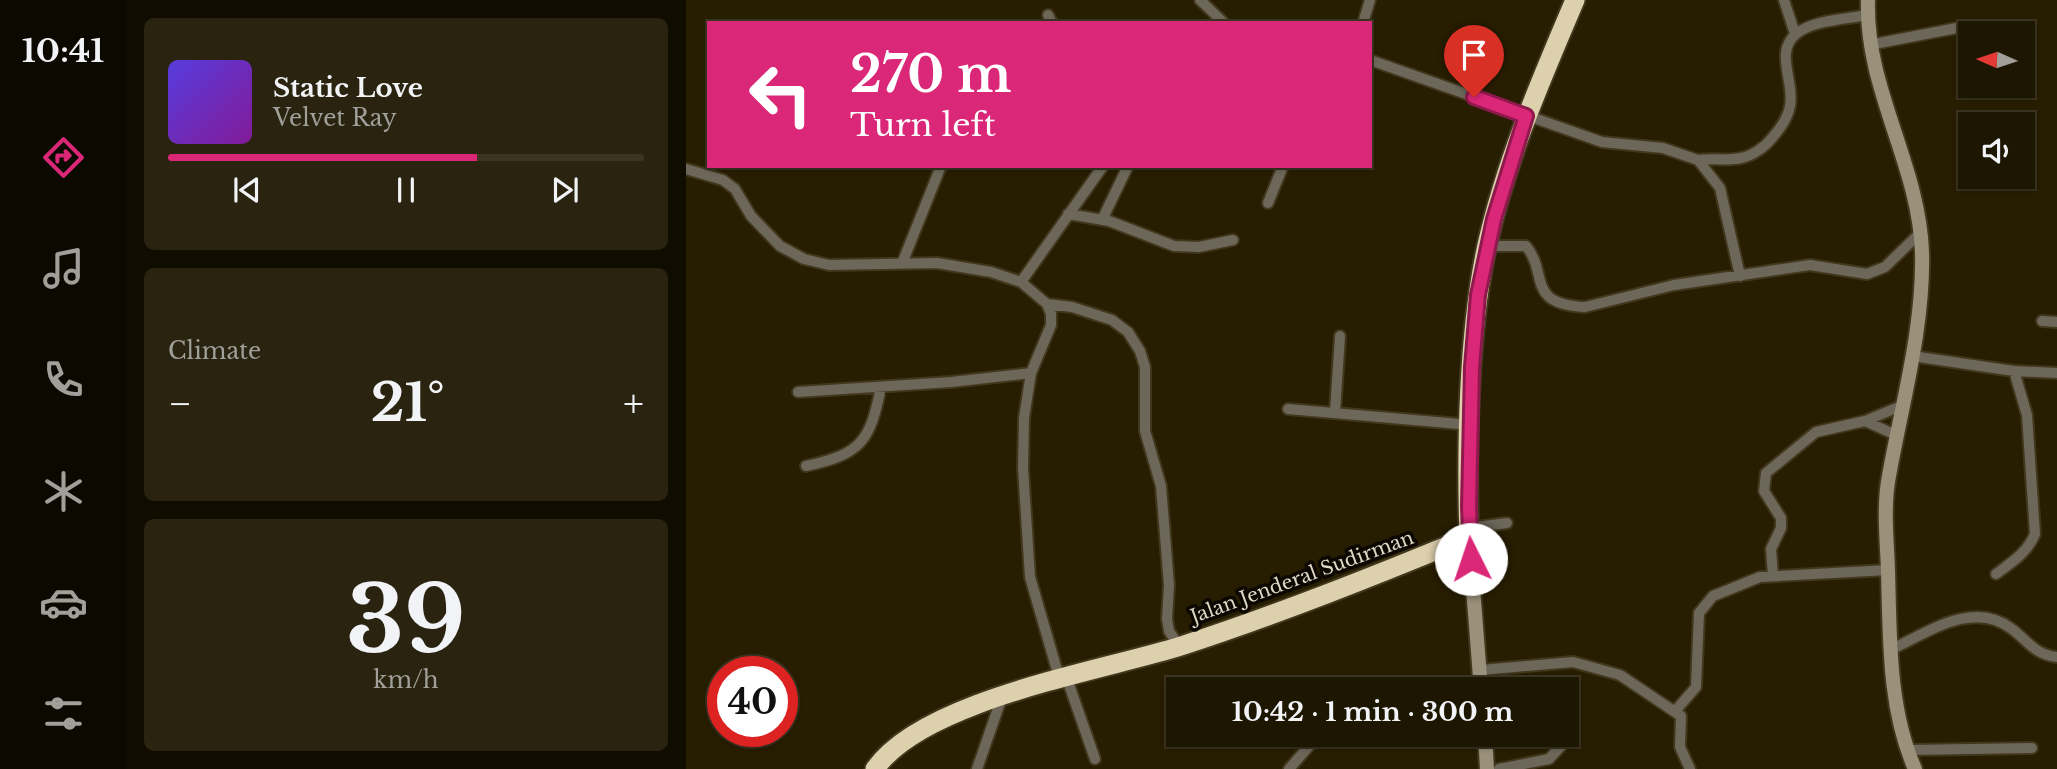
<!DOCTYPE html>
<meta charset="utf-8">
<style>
:root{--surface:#1d1600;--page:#2a230f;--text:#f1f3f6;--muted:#a09f99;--line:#3b3522;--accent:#db2777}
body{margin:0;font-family:"Libre Baskerville",serif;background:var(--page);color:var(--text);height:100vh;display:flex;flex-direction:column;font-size:26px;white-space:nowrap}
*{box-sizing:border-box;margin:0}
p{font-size:23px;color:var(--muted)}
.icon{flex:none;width:38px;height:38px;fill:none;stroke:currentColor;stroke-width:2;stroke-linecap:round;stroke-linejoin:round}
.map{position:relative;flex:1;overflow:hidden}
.side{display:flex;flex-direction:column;gap:18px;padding:18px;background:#100c00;width:560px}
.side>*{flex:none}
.banner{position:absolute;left:21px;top:21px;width:665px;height:147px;border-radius:0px;box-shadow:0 2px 5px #0004,0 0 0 2px var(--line);background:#db2777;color:#fff;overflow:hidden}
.needle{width:46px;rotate:273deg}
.fabs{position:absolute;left:1272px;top:21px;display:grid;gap:14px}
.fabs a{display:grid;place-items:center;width:77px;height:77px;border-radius:0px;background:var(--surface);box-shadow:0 2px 5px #0004,0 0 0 2px var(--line);font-size:35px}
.speed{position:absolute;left:21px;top:656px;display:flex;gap:14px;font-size:35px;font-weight:700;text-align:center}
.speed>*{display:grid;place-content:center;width:91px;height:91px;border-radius:50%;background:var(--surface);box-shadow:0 2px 5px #0004,0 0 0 2px var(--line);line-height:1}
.speed .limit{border:10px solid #d22;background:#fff;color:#111}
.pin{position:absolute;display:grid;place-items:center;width:60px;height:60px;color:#fff;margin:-72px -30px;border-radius:50% 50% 50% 0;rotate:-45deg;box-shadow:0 0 7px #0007}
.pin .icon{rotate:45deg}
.me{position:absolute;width:77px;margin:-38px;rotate:356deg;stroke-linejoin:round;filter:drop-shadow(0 0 5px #0008)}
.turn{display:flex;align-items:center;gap:24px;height:147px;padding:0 28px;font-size:32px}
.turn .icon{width:91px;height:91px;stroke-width:2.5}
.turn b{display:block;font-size:49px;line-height:60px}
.big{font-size:52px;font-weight:800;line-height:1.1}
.side .widget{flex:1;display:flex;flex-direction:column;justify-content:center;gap:10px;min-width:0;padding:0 24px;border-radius:10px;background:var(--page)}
.side .dial{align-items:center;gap:0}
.dial b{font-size:91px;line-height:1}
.song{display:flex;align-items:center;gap:21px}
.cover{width:84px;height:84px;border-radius:10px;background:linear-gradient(135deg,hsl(250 70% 55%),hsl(290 70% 35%))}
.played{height:7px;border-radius:4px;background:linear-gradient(90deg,var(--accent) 65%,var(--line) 65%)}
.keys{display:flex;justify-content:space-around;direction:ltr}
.heat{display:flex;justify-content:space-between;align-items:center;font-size:38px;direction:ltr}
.trip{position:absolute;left:480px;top:677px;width:413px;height:70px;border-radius:0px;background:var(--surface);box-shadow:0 2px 5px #0004,0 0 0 2px var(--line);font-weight:800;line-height:70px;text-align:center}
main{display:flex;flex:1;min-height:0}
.menu{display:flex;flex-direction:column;width:126px;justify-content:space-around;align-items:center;background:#0c0900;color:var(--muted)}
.menu .icon{width:49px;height:49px}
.menu .on{color:var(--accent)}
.menu b{font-size:32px;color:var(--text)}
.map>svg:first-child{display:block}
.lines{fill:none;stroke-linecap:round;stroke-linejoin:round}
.street-casing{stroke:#41371c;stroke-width:14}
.secondary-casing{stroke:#41371c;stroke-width:18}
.highway-casing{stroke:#41371c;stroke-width:23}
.street{stroke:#6d675a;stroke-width:10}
.secondary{stroke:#9a917b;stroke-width:14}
.highway{stroke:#ddd0ad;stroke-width:19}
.route-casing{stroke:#8e194d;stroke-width:18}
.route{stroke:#db2777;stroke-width:12}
.labels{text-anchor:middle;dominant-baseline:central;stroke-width:7;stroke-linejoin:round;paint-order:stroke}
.street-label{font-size:19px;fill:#dfd8c7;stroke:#0c0801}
</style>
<main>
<nav class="menu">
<b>10:41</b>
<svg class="icon on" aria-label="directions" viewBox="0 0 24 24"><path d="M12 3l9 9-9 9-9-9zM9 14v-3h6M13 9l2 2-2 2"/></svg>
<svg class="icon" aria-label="music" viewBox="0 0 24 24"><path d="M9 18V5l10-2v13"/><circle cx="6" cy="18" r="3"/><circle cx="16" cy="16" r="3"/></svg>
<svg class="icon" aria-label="phone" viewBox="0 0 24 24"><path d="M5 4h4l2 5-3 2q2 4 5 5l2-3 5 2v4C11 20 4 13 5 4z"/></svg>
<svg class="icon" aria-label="climate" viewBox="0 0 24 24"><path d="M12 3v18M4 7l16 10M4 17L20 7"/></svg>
<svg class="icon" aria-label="car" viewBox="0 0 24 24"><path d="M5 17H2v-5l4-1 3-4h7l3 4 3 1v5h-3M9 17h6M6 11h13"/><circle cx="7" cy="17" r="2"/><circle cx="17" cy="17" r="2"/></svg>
<svg class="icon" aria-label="filters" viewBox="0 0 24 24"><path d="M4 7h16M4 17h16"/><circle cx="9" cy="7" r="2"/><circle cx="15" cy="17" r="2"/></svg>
</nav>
<section class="side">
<div class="widget">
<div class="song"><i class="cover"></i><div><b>Static Love</b><p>Velvet Ray</p></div></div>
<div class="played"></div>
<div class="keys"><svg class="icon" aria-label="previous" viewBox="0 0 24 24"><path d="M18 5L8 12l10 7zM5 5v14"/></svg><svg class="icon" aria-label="pause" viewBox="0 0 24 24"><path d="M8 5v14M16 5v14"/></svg><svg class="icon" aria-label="next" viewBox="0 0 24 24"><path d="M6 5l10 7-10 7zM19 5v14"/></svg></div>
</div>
<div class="widget"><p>Climate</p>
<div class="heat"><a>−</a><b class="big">21°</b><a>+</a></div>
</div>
<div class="widget dial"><b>39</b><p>km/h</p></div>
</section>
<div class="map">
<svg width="1371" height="769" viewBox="0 0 1371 769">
<rect width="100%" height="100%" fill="#271d00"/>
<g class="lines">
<g class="street-casing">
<path id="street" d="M514,0L538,23
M1098,0L1109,34
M362,15L366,23
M677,23L684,0
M1183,45L1281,26
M684,60L916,142L977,148L1012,160L1034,188L1054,276
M1012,160C1026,158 1041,161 1055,158C1066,156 1079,147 1086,138C1094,129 1102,118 1104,106C1109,82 1088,52 1110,34C1127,20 1160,19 1182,15
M0,169L37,180L49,189L65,216L94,246L118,259L143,265L251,263L305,272L335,282L361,304L365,314V325L345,373L338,418L337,468L344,577L373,677
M582,203L597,166
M382,214L423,221L488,246L513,247L547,240
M416,220L442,166
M801,246H840C863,274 839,304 899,307L988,285L1124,265L1181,274L1199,267L1234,233
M217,261L255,166
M335,282L417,166
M361,304L386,307L426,320L442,332L454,351L459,367V431L475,486L483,585L481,619L483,631L493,646
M1356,321L1371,322
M1226,356L1328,371L1371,373
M112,392L265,382L345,373
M602,409L785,425
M649,412L654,336
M1179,421L1215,406
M120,466C175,454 184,442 195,387
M783,528L821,523
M1310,574C1326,562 1341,553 1349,534L1341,415L1328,371
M1087,576L1085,549L1095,528V518L1078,491L1080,473L1130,432L1179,421L1212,436
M1204,650C1241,633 1287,599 1326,629C1343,642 1348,654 1371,657
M795,670L887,662L934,675L995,716L994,747L1004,769
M380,676L409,759
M990,710L1010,687L1013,613L1027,596L1074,577L1202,570
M1222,750L1346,748
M291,769L316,697
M603,769L624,745L642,735
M813,769L863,759L875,746"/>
</g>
<g class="secondary-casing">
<path id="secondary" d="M1182,0C1179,89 1233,164 1236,252C1238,327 1216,403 1203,476C1197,507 1201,540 1202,571C1204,637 1202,708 1229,769
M783,537L795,690
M799,735L801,769"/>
</g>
<g class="highway-casing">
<path id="highway" d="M189,769C237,700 415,671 495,646C593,614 688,576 783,537C780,448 782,332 801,245C820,160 855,80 889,0"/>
</g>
<use href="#street" class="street"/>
<use href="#secondary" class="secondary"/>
<use href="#highway" class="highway"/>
</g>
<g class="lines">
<g class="route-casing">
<path id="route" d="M785,559L783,506L786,367L792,295L808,219L840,116L788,97"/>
</g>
<use href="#route" class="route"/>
</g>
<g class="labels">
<g class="street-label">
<text transform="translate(616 577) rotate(-20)">Jalan Jenderal Sudirman</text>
</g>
</g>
</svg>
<div class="fabs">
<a><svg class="needle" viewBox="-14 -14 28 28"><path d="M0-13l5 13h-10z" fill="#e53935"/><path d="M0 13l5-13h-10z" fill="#a09f99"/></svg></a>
<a><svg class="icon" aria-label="sound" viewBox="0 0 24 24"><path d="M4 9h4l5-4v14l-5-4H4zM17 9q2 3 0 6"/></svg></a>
</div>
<div class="speed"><div class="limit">40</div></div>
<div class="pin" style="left:788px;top:97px;background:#d93025"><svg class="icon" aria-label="arrive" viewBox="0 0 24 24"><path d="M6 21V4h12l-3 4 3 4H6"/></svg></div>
<svg class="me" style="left:785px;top:559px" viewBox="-20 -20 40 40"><circle r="19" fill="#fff"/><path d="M0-13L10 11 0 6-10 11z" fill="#db2777"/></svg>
<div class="trip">10:42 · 1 min · 300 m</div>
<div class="banner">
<div class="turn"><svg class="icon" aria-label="left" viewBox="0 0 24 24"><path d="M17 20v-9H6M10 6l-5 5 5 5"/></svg><div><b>270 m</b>Turn left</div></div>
</div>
</div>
</main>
